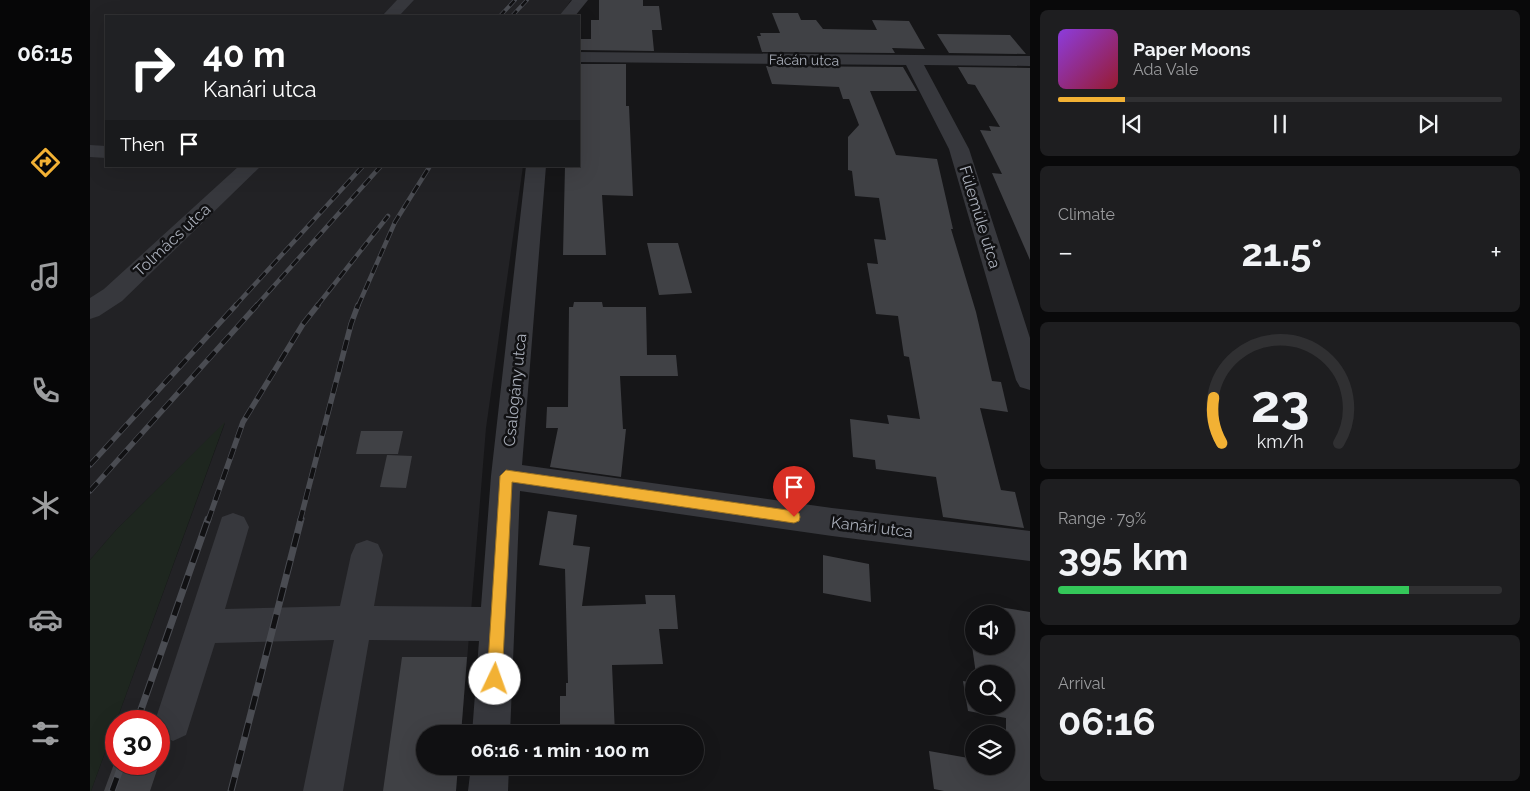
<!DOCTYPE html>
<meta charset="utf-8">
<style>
:root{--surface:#101012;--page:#1e1e20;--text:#f1f3f6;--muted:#9c9d9f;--line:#303032;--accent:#f2b134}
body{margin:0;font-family:Raleway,sans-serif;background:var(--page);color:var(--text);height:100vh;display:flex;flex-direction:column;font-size:19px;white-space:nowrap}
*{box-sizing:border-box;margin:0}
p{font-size:16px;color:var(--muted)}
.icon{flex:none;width:28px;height:28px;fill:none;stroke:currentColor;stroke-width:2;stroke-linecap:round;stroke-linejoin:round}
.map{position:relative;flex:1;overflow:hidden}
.side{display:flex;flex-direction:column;gap:10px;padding:10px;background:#09090a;width:500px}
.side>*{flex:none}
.guide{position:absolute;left:15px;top:15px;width:475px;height:152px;border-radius:0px;box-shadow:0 5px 20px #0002,0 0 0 1px var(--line);background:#202124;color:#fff;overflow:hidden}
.tools{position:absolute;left:875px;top:605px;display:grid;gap:10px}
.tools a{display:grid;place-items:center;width:50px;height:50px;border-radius:50%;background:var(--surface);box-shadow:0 5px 20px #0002,0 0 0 1px var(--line);font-size:25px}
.speed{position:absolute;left:15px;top:710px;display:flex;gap:10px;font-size:25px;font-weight:700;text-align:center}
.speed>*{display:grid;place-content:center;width:65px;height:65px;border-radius:50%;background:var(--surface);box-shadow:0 5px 20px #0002,0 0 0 1px var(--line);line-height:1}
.speed .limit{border:8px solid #d22;background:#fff;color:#111}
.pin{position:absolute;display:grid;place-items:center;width:42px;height:42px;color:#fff;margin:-51px -21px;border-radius:50% 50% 50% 0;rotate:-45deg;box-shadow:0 0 5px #0007}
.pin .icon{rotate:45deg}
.me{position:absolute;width:55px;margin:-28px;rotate:3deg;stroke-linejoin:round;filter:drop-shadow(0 0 4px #0008)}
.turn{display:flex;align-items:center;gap:18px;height:105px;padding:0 15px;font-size:22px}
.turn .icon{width:65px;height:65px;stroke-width:2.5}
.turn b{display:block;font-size:35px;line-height:42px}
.then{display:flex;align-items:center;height:48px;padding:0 15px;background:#0003;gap:10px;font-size:19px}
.big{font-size:38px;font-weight:700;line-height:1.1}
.side .card{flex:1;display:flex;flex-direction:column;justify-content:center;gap:8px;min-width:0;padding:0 18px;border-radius:8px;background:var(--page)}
.side .dial{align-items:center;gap:0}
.dial svg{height:130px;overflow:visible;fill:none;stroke:var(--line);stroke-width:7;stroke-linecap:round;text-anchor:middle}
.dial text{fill:var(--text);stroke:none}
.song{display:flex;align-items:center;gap:15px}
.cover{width:60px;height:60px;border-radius:8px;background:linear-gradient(135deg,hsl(270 70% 55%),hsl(350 70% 35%))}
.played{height:5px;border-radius:2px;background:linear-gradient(90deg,var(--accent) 15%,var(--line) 15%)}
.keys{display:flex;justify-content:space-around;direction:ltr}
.heat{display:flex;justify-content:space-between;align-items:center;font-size:28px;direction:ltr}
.charge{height:8px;border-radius:4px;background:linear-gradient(90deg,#34c759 79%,var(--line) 0)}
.trip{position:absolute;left:326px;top:725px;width:288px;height:50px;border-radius:25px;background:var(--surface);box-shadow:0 5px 20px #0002,0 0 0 1px var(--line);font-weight:700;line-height:50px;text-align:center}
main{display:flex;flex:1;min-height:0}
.dock{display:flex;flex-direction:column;width:90px;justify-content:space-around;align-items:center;background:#060607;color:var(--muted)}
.dock .icon{width:35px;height:35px}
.dock .on{color:var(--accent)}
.dock b{font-size:22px;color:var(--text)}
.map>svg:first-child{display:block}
.built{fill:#222225;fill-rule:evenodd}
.green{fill:#1e261f}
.building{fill:#404145}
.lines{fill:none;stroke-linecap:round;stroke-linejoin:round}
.minor{fill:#37383d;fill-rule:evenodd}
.rail-far3-casing{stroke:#4a4c52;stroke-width:4}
.rail-far2-casing{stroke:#4a4c52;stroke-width:4.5}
.rail-far1-casing{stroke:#4a4c52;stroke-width:5.5}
.rail-casing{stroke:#4a4c52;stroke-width:7}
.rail-far3{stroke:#111113;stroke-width:2.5;stroke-dasharray:7;stroke-linecap:butt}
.rail-far2{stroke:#111113;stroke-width:3;stroke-dasharray:9;stroke-linecap:butt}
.rail-far1{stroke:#111113;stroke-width:4;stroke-dasharray:11;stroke-linecap:butt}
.rail{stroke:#111113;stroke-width:5;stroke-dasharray:14;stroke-linecap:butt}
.route{fill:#f2b134;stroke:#9d7322}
.labels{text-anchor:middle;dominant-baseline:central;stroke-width:5;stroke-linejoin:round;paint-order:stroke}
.far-street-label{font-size:14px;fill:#a8adb8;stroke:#111113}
.street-label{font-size:16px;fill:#a8adb8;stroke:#111113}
</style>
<main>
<nav class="dock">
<b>06:15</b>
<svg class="icon on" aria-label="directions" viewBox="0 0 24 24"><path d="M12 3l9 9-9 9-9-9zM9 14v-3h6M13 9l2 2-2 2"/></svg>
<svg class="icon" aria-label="music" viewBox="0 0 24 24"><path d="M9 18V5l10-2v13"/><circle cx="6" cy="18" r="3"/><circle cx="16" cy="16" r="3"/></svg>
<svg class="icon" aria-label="phone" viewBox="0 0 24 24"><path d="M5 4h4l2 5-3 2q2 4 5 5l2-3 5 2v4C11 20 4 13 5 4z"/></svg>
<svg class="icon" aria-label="climate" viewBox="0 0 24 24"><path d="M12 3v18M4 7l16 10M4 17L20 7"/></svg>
<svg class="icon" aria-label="car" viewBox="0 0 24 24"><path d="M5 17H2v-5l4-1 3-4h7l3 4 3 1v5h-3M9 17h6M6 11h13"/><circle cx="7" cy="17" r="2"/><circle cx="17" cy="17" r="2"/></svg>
<svg class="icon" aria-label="filters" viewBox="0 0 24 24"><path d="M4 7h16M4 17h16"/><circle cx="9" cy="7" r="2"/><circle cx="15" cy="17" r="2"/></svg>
</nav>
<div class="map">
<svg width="940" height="791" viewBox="0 0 940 791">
<rect width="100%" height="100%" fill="#161618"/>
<path class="built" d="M0,0H481L470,16H16V166H433L396,428L371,734H335V766L366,791H1L135,423L26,530L0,560ZM26,721H69V764H26Z"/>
<path class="green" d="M135,422L1,791H0V560L26,530Z"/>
<path class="building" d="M509,0H553V6H569L572,30H562L564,51L489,50V39H501V20H509Z
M682,13H708L711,20H726L733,29L787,30L782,20L819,21L835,49L802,48L805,53L672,52L667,36H671L670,33H690Z
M847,34L920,35L936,54L859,53Z
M489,64H536V106H539L543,196L512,195L516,255H473L475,166H489Z
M676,66L813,67L827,91H780L806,155L847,159L863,229H861L886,312L902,381L911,382L918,412L890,408L911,490L925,492L934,528L853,517L846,477L786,469L785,460L763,457L760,419L799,424L797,415L830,419L819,357L814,356L808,316L786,314L777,263L788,264L784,239L796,240L789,198L765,196L762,171L758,170V137L769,125L759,99H753L749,87L682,84Z
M868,67L940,68V260L902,173L912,174L890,130L901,131L899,126L910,127L885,85L878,84Z
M557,243H588L602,293L569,295Z
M484,302H512L513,307H556L557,355H586L588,376H530L533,429H536L531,477L460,467L468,428H456L457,407H478L479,307H483Z
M271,431H313L308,454H266Z
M297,455L322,456L316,488L290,487Z
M458,511L487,515L483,545L500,547L492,606L556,604L555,595H585L588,629H569L573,664L522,665L525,734H470V696H476V683H478L475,569L449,565Z
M733,555L779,564L781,602L733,593Z
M909,607L940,612V791H854L844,789L839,751L884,759V766H916V718L878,711L873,681L884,683V706H916V674H886L880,632H884V646H916V614H910Z
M312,657H377L371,734H335V766H368L366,791H293Z
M24,764H69L60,791H14Z"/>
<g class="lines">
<path class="minor" d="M307,0H324L309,16H292Z
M482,0H498L485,16H469Z
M489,52L940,56V66L834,65L879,149L940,338V390L930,387L926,380L859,149L816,65L489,62Z
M0,145L16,146V158L0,157Z
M149,166H171L32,301L9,316L0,319V298L14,289Z
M436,166H456L432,465L742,508L940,531V561L742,536L430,491L420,734H382L389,641L279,640L253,791H213L244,640L125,643L96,735L83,741L70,735L69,721H65L132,517L143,513L154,517L159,527L135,609L250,606L261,555L266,544L277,540L288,544L293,555L284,606L391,607L401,476Z
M381,766H419L418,791H378Z"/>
<g class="rail-far3-casing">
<path id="rail-far3" d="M410,16L425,0
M422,16L437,0"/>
</g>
<g class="rail-far2-casing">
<path id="rail-far2" d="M145,306L273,166
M166,306L291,166
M227,306L298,216
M268,306L305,222L340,166"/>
</g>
<g class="rail-far1-casing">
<path id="rail-far1" d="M0,465L146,305
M0,491L167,305
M118,521L153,422L213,324L228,305
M210,521L261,324L268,305"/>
</g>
<g class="rail-casing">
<path id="rail" d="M47,721L118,519
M22,791L32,764
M141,791L211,519"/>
</g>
<use href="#rail-far3" class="rail-far3"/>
<use href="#rail-far2" class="rail-far2"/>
<use href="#rail-far1" class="rail-far1"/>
<use href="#rail" class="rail"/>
</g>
<path class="route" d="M416,470L704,511L709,513L710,517L709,521L704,523L422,482L412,679L410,684L405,686L399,684L397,679L410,476Z"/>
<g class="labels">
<g class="far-street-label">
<text transform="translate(714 60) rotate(1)">Fácán utca</text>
</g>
<g class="street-label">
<text transform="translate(890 217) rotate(73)">Fülemüle utca</text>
<text transform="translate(82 240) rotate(-43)">Tolmács utca</text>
<text transform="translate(425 390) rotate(-84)">Csalogány utca</text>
<text transform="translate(782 527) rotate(7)">Kanári utca</text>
</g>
</g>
</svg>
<div class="tools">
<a><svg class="icon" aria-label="sound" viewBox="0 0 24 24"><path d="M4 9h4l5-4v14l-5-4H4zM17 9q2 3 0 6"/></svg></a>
<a><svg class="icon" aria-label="search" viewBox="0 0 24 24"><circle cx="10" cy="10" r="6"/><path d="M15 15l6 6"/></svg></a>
<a><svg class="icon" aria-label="layers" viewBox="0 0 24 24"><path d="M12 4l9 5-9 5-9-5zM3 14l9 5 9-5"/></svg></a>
</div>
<div class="speed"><div class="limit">30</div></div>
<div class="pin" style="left:704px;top:517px;background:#d93025"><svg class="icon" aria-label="arrive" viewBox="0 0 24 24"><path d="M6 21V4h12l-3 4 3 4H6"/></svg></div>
<svg class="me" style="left:405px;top:679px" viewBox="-20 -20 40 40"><circle r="19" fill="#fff"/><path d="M0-13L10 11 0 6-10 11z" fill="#f2b134"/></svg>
<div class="trip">06:16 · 1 min · 100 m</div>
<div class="guide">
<div class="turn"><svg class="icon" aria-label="right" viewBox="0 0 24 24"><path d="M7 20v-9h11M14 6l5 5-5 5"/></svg><div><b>40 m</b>Kanári utca</div></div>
<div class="then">Then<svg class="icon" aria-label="arrive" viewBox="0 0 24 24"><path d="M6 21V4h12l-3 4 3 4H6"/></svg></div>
</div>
</div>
<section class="side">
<div class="card">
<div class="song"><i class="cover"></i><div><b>Paper Moons</b><p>Ada Vale</p></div></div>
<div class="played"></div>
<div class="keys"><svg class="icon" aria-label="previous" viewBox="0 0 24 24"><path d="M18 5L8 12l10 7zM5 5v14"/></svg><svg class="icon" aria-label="pause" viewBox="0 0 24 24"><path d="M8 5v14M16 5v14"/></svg><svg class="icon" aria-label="next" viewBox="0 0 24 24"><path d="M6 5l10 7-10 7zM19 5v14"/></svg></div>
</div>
<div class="card"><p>Climate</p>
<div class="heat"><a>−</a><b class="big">21.5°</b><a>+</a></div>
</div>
<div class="card dial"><svg viewBox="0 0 100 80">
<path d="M14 69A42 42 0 1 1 86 69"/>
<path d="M14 69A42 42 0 0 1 9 41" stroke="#f2b134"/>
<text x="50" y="56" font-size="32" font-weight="700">23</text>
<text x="50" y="72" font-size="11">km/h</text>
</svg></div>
<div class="card"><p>Range · 79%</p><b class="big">395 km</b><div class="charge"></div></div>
<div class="card"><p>Arrival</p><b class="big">06:16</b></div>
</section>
</main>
